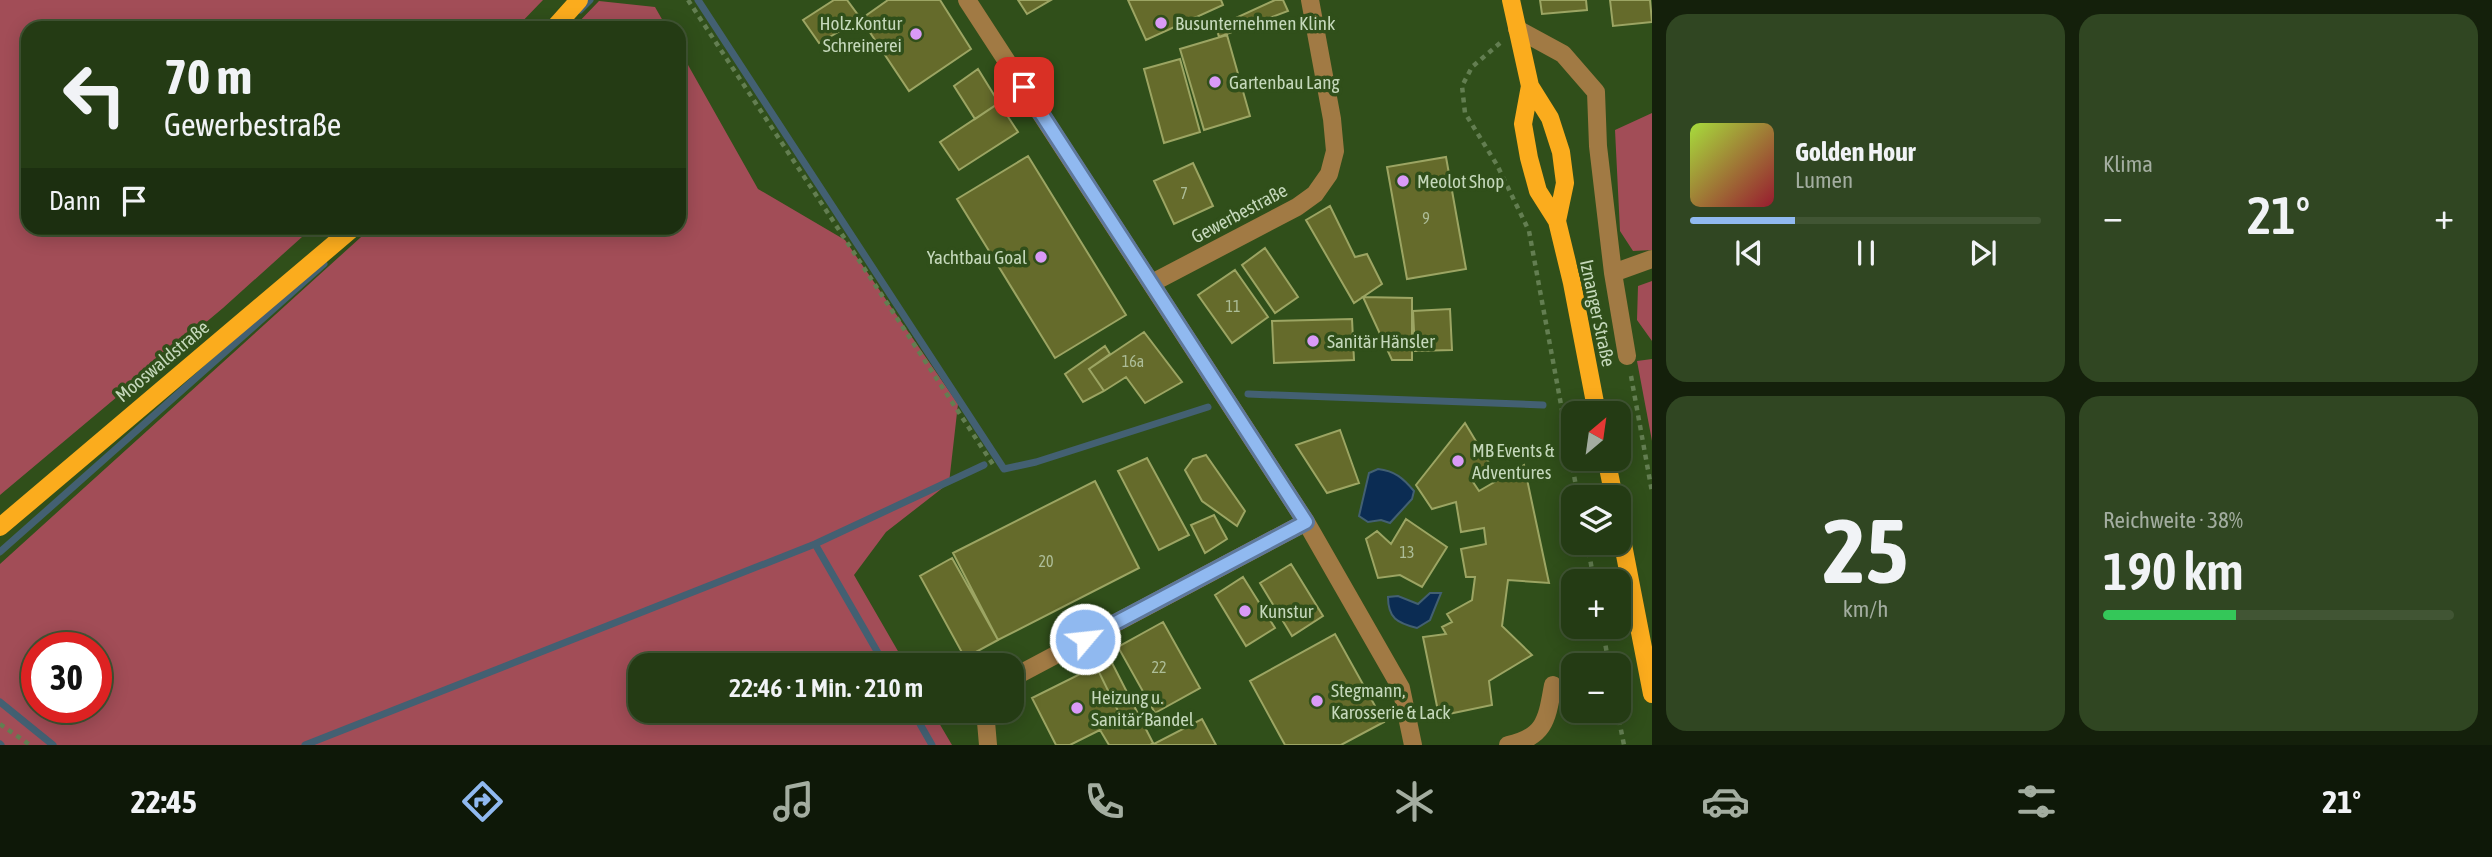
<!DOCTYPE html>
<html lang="de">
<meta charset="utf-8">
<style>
:root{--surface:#243b14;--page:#304622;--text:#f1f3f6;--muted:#a3ada0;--line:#415534;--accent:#90b9f0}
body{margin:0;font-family:"Asap Condensed",sans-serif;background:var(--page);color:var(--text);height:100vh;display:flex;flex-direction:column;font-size:26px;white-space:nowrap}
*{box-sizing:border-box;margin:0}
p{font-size:23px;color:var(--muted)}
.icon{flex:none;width:38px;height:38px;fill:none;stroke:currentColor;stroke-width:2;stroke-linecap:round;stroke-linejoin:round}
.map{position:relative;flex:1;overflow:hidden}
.side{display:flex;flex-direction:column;gap:14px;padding:14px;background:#14200b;width:840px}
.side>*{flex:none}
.hud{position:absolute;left:21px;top:21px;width:665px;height:214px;border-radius:21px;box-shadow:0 4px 18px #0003,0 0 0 2px var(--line);background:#243b14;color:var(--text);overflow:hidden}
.needle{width:46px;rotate:29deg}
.fabs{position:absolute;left:1561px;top:401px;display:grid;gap:14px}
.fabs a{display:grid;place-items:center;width:70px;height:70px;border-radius:14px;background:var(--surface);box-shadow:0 4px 18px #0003,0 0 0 2px var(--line);font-size:35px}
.speed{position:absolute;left:21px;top:632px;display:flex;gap:14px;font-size:35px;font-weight:700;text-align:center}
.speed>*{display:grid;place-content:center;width:91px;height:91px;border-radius:50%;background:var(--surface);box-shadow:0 4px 18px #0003,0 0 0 2px var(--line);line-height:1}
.speed .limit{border:10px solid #d22;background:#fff;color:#111}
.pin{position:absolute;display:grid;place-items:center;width:60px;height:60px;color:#fff;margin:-30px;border-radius:14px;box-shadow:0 4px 10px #0006}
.me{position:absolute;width:77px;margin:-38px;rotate:62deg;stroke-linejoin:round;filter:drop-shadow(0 0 5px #0008)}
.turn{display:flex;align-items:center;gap:24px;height:147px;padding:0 28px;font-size:32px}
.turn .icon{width:91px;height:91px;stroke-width:2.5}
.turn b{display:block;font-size:49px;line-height:60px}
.then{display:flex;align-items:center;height:66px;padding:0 28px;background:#0003;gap:14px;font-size:26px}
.big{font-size:52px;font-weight:600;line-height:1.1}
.side .card{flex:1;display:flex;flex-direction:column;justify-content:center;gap:10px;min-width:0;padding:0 24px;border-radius:21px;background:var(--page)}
.side .dial{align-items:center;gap:0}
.dial b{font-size:91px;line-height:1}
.song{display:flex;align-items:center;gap:21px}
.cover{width:84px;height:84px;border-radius:10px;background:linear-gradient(135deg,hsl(80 70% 55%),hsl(350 70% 35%))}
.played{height:7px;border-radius:4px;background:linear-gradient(90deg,var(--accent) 30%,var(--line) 30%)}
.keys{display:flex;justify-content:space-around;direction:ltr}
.heat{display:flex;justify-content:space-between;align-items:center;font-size:38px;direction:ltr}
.charge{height:10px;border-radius:5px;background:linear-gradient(90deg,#34c759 38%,var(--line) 0)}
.side .tiles{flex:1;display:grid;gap:14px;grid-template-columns:repeat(2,1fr)}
.trip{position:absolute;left:628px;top:653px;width:396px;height:70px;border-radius:21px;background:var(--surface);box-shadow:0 4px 18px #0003,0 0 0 2px var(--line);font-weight:600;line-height:70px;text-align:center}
.dock{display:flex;height:112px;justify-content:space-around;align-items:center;background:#0e1808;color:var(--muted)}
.dock .icon{width:49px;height:49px}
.dock .current{color:var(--accent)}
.dock b{font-size:32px;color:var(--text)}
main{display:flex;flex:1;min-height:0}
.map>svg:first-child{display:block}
.green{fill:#a24d57;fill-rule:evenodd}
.water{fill:#0b2c53;stroke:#436072;stroke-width:2}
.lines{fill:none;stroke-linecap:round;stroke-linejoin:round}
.stream{stroke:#436072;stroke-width:7}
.building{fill:#656b2b;stroke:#9ca563;stroke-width:2}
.path{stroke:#637e51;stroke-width:4.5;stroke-dasharray:5 5;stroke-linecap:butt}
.minor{stroke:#a17a44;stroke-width:18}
.major{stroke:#fbac1d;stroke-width:18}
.route-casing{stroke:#5e789c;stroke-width:18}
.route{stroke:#90b9f0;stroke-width:12}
.poi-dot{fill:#d99af7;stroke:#304f1a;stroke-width:2.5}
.labels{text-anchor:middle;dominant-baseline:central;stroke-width:7;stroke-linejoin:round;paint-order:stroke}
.number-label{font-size:16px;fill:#adbd97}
.poi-label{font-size:19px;fill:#c5d8bb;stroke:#304f1a;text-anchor:start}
.street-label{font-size:19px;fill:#c5d8bb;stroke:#304f1a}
</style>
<main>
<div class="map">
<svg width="1652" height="745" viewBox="0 0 1652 745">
<rect width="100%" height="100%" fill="#304f1a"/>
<path class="green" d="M0,0H543L516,28H28V228H312L223,308L0,495Z
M599,1L655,7L667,28H573Z
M679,49L758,189L845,240L958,404L949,483L886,532L854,575L906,665H640V710L932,711L952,745H0V564L371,228H679ZM37,648H96V707H37Z
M1652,113V250L1633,251L1620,231L1615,130Z
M1652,281V341L1637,320L1638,286Z
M1652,359V441L1637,361Z"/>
<path class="water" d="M1378,469C1395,471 1403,478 1414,491L1412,499L1390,523L1381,520L1368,522L1359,516L1369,473Z
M1430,593H1441L1430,620L1417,628C1397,623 1388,618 1388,597L1398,596L1418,604Z"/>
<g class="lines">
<path class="stream" d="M698,0L1004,469L1036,462L1208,407
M580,10L590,0
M1248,394L1543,405
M815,544L885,665
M0,552L324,264
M0,702L53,745
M912,710L932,745
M0,744L1,745
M305,745L815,544L984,465"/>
</g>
<path class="building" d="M834,0H847L861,19L819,43L803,20Z
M888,0H940L971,49L909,91L861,19Z
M1018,0H1051L1027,14Z
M1128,0H1221L1223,5L1146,40Z
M1275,0H1283L1288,11L1219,37L1216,27Z
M1540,0H1586L1587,10L1542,14Z
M1610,0H1650L1652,22L1613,26Z
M1227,35L1250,116L1204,130L1180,49Z
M1180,59L1200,132L1164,143L1144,69Z
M978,69L999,103L975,119L954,86Z
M999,103L1018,132L959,170L940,142Z
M1028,156L1126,315L1055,358L957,199Z
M1446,157L1466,269L1407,279L1387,167Z
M1193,163L1213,206L1174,224L1154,181Z
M1330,206L1355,257L1367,254L1382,284L1354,303L1306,220Z
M1265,248L1298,297L1275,313L1242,265Z
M1235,270L1268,317L1232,343L1198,295Z
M1363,297L1412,298V360H1392Z
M1450,309L1452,350L1415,351L1413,311Z
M1352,319L1354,360L1274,363L1272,321Z
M1144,332L1182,382L1145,403L1126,377L1104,391L1089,369Z
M1105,346L1110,354L1089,369L1104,391L1083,402L1065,374Z
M1465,423L1492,468L1473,482L1479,491L1524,465L1549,583L1508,580L1502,626L1532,655L1489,681L1492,705L1439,716L1423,637L1446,634L1442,627L1452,622L1447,614L1472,600L1475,577H1466L1461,549L1486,544L1484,528L1461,532L1456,502L1432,509L1416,485Z
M1340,430L1359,483L1327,493L1296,445Z
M1206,455L1245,511L1237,526L1202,501L1185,470L1193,459Z
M1147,458L1189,535L1159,550L1118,471Z
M1095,481L1139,568L998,640L953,553Z
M1214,515L1227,539L1205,553L1191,525Z
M1406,519L1447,547L1422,587L1400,575L1378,578L1366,539L1377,531L1391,544Z
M952,558L998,640L965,658L920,576Z
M1291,564L1323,616L1292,636L1260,583Z
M1243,577L1275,628L1246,646L1215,595Z
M1163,622L1200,688L1155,713L1118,647Z
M1335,634L1384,722L1341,745H1285L1250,681Z
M1110,659L1153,743L1150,745H1109L1100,730L1122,719L1096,666Z
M1096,666L1122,719L1070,745H1056L1032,698Z
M1202,719L1216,745H1152Z"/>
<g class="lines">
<path class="path" d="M688,0L994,466
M1500,43L1472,67L1462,86L1465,113L1497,165L1529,231L1578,497
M1631,376L1652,492
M1587,542L1594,581
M1602,626L1609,665
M1617,710L1624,745
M0,724L30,745"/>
<path class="minor" d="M967,0L1306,522L1401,688L1413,745
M1517,29L1563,54L1596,92L1598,146L1613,273L1627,356
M1613,273L1652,259
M1152,283L1297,207L1315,194L1329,174L1335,151L1332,119L1310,0
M1012,678L1306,522
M985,710L988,745
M1508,745C1546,737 1547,718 1553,685"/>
<path class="major" d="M1511,0L1530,86L1550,118L1561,152L1565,183L1557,221
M554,28L579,0
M1530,86L1523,124L1529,158L1538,191L1557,221L1572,283L1597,413
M1606,458L1614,497
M1619,524L1652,694
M0,527L353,228"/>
</g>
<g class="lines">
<g class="route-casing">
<path id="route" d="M1024,87L1306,522L1085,639"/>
</g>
<use href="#route" class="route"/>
</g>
<g class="poi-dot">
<circle cx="1161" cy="23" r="7"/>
<circle cx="916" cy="34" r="7"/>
<circle cx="1215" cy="82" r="7"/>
<circle cx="1403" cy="181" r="7"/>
<circle cx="1041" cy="257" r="7"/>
<circle cx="1313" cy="341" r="7"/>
<circle cx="1458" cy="461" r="7"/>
<circle cx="1245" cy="611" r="7"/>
<circle cx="1317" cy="701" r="7"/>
<circle cx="1077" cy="708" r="7"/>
</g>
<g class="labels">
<g class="number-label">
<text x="1184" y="193">7</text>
<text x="1426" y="218">9</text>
<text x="1233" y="306">11</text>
<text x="1133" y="361">16a</text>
<text x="1407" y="552">13</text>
<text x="1046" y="561">20</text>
<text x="1159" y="667">22</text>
</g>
<g class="poi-label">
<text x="902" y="23" text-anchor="end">Holz.Kontur<tspan x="902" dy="22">Schreinerei</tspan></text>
<text x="1175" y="23">Busunternehmen Klink</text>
<text x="1229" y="82">Gartenbau Lang</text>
<text x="1417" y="181">Meolot Shop</text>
<text x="1027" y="257" text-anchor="end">Yachtbau Goal</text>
<text x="1327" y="341">Sanitär Hänsler</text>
<text x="1472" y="450">MB Events &amp;<tspan x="1472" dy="22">Adventures</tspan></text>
<text x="1259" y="611">Kunstur</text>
<text x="1331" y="690">Stegmann,<tspan x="1331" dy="22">Karosserie &amp; Lack</tspan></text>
<text x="1091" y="697">Heizung u.<tspan x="1091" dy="22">Sanitär´Bandel</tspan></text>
</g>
<g class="street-label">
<text transform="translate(1239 213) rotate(-28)">Gewerbestraße</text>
<text transform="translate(1598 313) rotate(78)">Iznanger Straße</text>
<text transform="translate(162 361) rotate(-40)">Mooswaldstraße</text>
</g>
</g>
</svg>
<div class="fabs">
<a><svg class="needle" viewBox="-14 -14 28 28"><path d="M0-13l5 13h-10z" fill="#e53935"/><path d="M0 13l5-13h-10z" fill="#a3ada0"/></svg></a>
<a><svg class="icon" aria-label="layers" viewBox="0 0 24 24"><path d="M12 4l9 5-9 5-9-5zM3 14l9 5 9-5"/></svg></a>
<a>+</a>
<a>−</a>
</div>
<div class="speed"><div class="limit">30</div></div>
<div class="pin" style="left:1024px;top:87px;background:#d93025"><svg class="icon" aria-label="arrive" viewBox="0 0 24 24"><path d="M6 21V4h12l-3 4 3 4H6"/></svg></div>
<svg class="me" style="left:1085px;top:639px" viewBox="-20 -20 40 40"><circle r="17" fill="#90b9f0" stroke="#fff" stroke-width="3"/><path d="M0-11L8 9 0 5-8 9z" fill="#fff"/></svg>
<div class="trip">22:46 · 1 Min. · 210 m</div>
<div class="hud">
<div class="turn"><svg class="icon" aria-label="left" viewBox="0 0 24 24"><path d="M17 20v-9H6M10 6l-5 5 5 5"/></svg><div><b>70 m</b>Gewerbestraße</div></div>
<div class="then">Dann<svg class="icon" aria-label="arrive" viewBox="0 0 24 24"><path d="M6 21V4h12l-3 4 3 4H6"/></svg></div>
</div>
</div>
<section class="side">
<div class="tiles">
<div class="card">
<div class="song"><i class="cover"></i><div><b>Golden Hour</b><p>Lumen</p></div></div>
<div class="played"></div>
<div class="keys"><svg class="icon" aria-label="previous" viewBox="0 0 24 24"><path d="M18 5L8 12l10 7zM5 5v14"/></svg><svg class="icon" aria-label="pause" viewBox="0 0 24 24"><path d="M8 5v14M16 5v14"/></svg><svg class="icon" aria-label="next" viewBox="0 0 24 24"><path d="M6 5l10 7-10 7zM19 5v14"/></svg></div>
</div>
<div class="card"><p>Klima</p>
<div class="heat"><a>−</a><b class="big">21°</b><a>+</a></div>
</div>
<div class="card dial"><b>25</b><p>km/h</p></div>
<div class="card"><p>Reichweite · 38%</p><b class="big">190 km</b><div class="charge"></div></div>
</div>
</section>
</main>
<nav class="dock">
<b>22:45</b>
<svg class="icon current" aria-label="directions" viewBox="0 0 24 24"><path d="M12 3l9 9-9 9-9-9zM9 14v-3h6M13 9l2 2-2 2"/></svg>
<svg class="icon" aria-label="music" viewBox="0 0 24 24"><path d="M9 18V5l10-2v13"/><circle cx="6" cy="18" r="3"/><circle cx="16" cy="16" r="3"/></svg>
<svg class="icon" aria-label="phone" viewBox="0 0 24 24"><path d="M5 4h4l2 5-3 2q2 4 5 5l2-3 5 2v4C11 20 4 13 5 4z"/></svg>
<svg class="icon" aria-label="climate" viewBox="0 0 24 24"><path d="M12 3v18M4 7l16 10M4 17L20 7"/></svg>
<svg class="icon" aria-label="car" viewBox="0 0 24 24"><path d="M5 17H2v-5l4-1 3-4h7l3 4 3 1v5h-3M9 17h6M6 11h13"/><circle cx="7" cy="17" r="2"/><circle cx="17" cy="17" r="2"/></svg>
<svg class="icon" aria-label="filters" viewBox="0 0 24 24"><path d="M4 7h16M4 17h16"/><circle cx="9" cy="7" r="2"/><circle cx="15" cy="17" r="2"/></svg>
<b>21°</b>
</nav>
